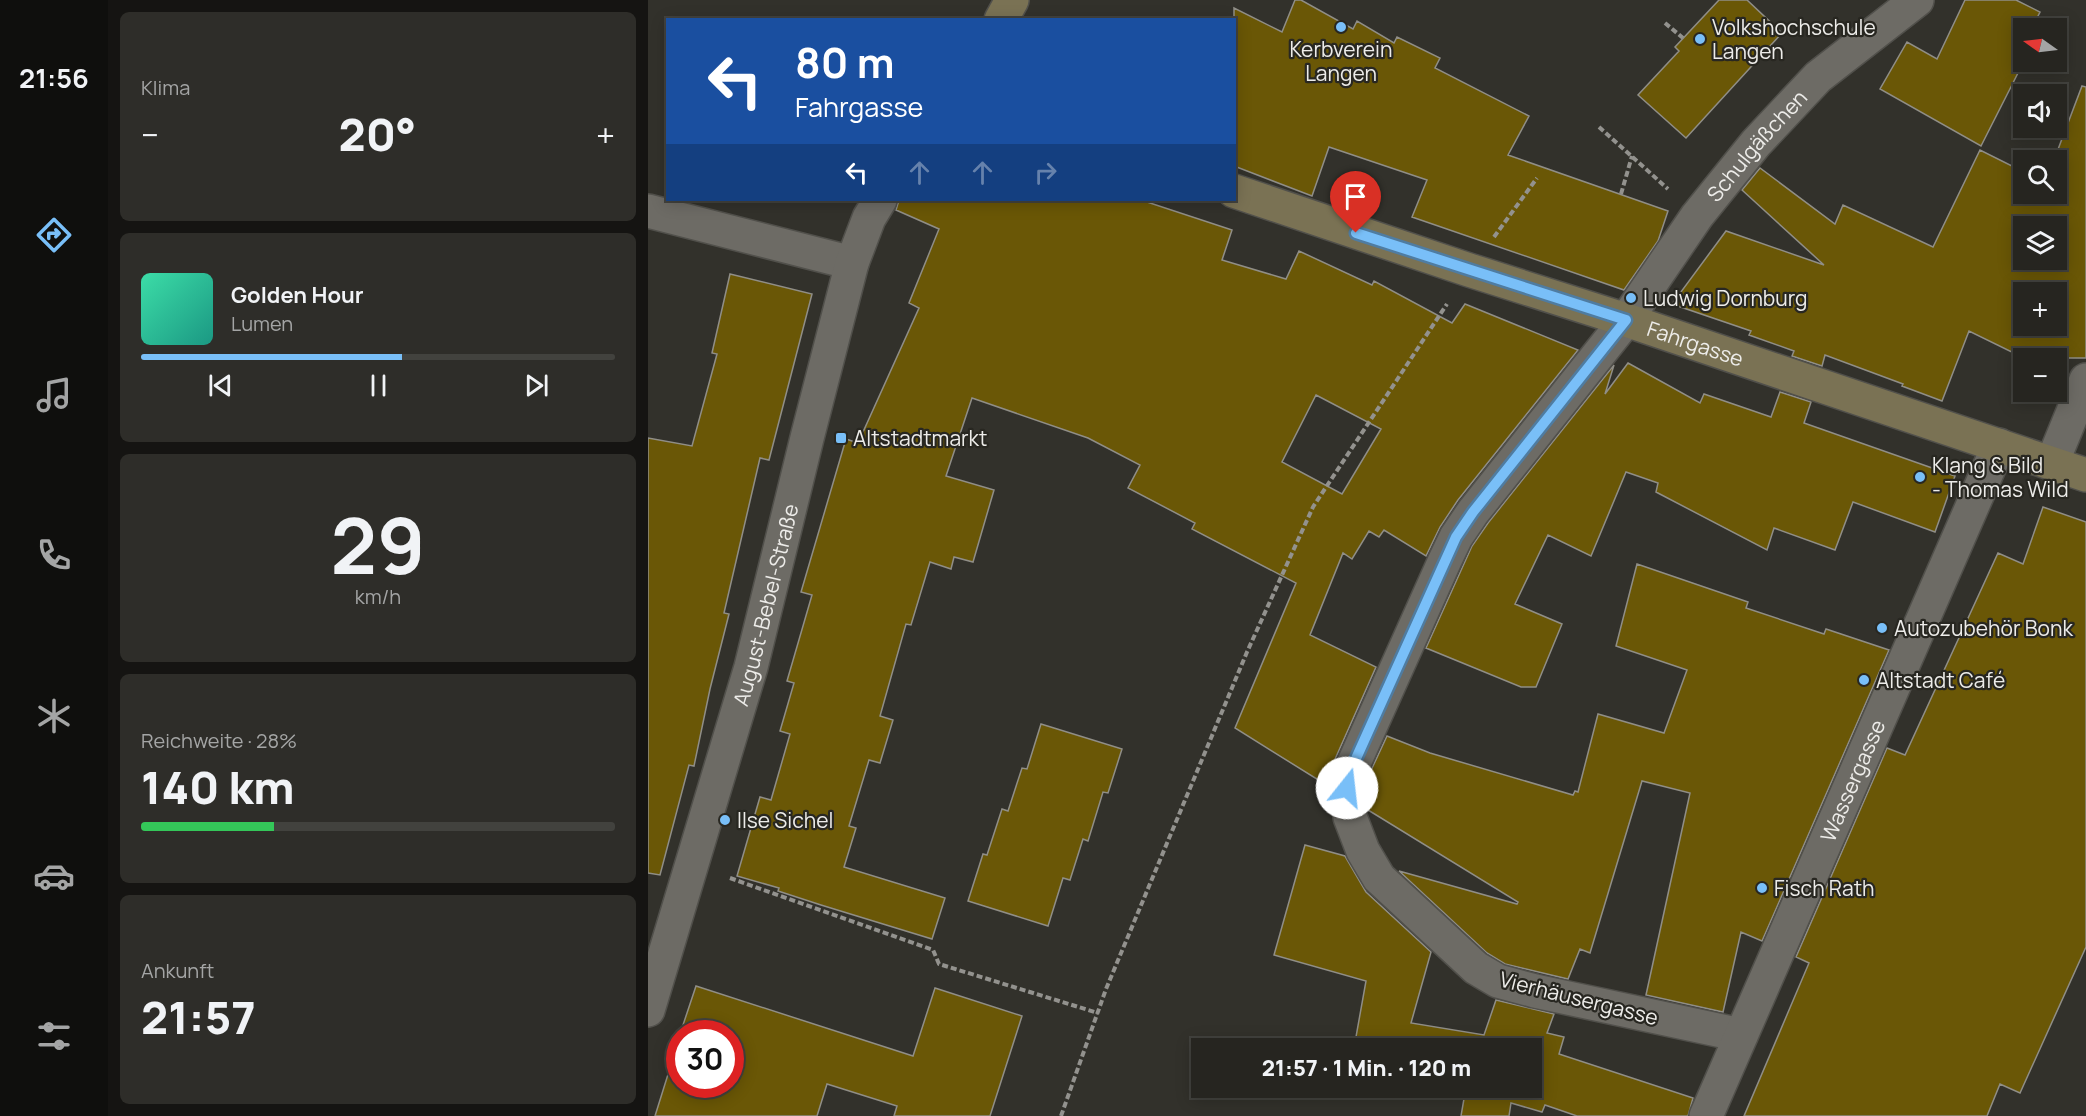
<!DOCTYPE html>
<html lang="de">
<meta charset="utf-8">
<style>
:root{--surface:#262520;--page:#2e2d29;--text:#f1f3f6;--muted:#a4a5a5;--line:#42423e;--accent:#79bff8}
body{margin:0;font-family:Manrope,sans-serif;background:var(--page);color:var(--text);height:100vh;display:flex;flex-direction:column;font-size:22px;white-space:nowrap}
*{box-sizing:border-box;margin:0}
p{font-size:20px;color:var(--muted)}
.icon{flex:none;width:33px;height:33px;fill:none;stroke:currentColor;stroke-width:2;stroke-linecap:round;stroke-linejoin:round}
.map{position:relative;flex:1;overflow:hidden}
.side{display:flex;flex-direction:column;gap:12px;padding:12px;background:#151412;width:540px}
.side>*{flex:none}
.top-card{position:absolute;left:18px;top:18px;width:570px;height:183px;border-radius:0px;box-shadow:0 3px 15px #0003,0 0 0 2px var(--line);background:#1a4fa0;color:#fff;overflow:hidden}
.needle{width:39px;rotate:284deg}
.controls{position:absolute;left:1365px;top:18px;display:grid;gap:12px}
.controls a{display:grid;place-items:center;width:54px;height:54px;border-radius:0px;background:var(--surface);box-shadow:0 3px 15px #0003,0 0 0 2px var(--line);font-size:30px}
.speed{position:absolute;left:18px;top:1020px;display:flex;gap:12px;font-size:30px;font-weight:700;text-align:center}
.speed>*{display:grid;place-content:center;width:78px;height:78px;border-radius:50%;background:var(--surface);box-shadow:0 3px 15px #0003,0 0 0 2px var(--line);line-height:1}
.speed .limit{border:9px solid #d22;background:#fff;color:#111}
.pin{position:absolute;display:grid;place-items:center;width:51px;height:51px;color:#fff;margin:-62px -26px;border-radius:50% 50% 50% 0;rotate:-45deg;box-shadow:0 0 6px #0007}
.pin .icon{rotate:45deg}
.me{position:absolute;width:66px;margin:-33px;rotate:16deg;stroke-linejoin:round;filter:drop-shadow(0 0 4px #0008)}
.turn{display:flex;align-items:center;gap:21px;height:126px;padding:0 30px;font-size:27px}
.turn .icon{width:78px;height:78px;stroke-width:2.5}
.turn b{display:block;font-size:42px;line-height:51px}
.lanes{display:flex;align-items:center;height:57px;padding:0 30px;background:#0003;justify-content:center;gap:30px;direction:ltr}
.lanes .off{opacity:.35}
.big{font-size:45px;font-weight:800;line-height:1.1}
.side .widget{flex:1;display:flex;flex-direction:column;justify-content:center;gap:9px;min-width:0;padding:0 21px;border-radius:9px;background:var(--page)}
.side .dial{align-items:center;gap:0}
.dial b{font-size:78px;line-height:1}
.song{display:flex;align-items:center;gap:18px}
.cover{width:72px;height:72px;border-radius:9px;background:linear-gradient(135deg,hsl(160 70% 55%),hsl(170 70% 35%))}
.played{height:6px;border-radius:3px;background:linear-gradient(90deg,var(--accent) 55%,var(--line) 55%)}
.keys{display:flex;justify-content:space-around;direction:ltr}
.heat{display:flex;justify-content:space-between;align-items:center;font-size:33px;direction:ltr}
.charge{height:9px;border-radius:4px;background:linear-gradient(90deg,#34c759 28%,var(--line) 0)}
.trip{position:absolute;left:543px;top:1038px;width:351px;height:60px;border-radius:0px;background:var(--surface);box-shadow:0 3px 15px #0003,0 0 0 2px var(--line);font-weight:800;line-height:60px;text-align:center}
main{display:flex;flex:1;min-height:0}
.tabs{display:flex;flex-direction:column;width:108px;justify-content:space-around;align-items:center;background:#0f0f0d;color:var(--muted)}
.tabs .icon{width:42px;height:42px}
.tabs .on{color:var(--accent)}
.tabs b{font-size:27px;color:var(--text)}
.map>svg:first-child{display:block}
.building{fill:#6a5706;stroke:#908e87;stroke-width:1.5;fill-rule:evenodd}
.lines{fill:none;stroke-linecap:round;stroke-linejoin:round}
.street-casing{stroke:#51504b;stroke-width:36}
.secondary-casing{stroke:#51504b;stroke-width:36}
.path{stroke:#93928e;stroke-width:4;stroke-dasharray:6 3;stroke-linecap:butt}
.street{stroke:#6d6b65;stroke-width:33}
.secondary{stroke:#7a7254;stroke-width:33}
.route-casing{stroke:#4f7ca1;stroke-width:15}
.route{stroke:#79bff8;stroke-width:10}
.poi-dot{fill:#79bff8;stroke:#282721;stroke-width:2}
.labels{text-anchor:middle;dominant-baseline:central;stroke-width:4.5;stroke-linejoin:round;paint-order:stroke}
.poi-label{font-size:21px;fill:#edece9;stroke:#282721;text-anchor:start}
.street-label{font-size:21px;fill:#edece9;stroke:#282721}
</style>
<main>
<nav class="tabs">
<b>21:56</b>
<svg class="icon on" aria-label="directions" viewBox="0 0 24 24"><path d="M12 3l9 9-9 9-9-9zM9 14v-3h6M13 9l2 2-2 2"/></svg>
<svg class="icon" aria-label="music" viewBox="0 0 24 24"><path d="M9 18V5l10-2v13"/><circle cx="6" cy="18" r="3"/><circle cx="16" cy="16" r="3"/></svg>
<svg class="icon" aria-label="phone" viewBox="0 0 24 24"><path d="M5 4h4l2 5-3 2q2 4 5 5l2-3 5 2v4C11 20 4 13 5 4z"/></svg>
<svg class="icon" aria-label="climate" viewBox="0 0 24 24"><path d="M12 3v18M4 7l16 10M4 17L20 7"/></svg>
<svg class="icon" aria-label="car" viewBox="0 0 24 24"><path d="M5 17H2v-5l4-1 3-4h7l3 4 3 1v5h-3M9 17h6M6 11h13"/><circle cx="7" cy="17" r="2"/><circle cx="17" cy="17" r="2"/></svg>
<svg class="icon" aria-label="filters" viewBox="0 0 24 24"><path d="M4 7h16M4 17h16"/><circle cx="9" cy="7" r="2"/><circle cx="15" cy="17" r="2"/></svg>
</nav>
<section class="side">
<div class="widget"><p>Klima</p>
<div class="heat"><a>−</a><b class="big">20°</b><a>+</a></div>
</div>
<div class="widget">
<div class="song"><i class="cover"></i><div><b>Golden Hour</b><p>Lumen</p></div></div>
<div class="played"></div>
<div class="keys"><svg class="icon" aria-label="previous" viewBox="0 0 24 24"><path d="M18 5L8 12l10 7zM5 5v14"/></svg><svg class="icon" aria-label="pause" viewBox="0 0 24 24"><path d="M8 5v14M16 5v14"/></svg><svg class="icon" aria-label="next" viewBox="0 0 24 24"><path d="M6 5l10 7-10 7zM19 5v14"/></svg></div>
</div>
<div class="widget dial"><b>29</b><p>km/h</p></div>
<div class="widget"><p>Reichweite · 28%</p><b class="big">140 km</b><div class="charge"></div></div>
<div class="widget"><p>Ankunft</p><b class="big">21:57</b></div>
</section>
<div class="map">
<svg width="1438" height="1116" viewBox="0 0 1438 1116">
<rect width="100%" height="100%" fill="#32312b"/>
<path class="building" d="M647,0H653L705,29L709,21L746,43L749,37L792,58L787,68L881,116L860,155L1020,211L1010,241L976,290L764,217L779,180L681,147L664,196L586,166V8L634,32Z
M1071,0H1099L1134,33L1038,138L990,95L1031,51L1027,47Z
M1317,0H1368L1392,12L1384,28H1376V47L1366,67L1371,71L1333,146L1232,89L1259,42L1289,59Z
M1434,86L1438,87V358H1376L1321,331L1294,401L1254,386L1255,384L1177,355L1174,366L1144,356L1146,351L1101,335L1103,331L1024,304L1078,231L1176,265L1094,190L1112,168L1187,224L1195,205L1285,247L1332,150L1376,172V194H1408V160H1406ZM1376,226H1408V260H1376ZM1376,292H1408V326H1376Z
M251,200H493L584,230L574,260L638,279L651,251L724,285L726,281L804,323L817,304L930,350L810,500L792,527L778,556L736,530L731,537L721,531L704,559L695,553L662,635L728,667L684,766L680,786L587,728L648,583L544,529L547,523L480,488L492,465L440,438L324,398L298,476L346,490L325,562L306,557L303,569L282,562L263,625L258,624L232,716L245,720L232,763L221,760L201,826L208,828L196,867L297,898L284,939L173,905L130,891L131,888L89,876L112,797L123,800L142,734L132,731L146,683L139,681L164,595L153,592L198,439L210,443L271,308L261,303L291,229L248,210ZM668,395L733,429L694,494L634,462Z
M82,274L164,294L121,460L112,458L76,613L81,614L62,689L46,766L41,765L12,875L0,873V438L44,446L69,354L64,353Z
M980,363L1052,403L1056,394L1123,417L1132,392L1163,402L1156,423L1307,476L1287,532L1205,502L1187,550L1126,528L1119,550L1008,492L1010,483L978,472L943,556L900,535L867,604L914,624L888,687H873L778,648L824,546L840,523L966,365L957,394Z
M1395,507L1438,522V947L1372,1093L1352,1084L1339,1116H1096L1161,963L1148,957L1239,748L1257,755L1350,553L1375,564Z
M989,564L1100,602L1098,608L1176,634L1178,629L1241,650L1114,941L1093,932L1075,1012L998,995L1042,793L994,781L942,953L932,949L920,979L857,964L839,953L751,871L869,904L870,902L720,810L718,788L719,779L739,736L782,753L925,795L927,791L930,792L950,714L1016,733L1039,670L968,646Z
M393,724L474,749L460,793L455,792L440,841L435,839L422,880L415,878L400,926L320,901L335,854L339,855L354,809L360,811L374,768L379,769Z
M657,845L697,856L718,892L783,952L763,1023L836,1035L848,1000L906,1014L899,1033L916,1037L911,1054L1045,1098L1040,1116H929L897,1105L894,1112L863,1103L861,1116H813L817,1093L786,1088H884V1048H706L718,981L626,955Z
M48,986L265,1056L287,988L374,1016L342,1116H246L249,1106L179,1084L169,1116H7L32,1036V1084H82V1034H32Z"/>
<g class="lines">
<g class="street-casing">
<g id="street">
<path d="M0,211L204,263"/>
<path d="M1404,463L1438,380"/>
<path id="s1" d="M0,1010L103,667L159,438L204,263L221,218L232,200"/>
<path id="s2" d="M1093,1035L887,991L850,981L828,968L731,878L715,851L702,817L699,788L701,774L797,560L808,537L825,512L978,320L1049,216L1108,143L1170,77L1269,0"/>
<path id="s3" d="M1058,1116L1351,445"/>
</g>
</g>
<g class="secondary-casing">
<g id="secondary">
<path d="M353,20L364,0"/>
<path id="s4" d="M586,191L821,270L978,320L1438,475"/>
</g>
</g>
<path class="path" d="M1017,23L1035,38
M951,127L1020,189
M973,194L984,156
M846,237L889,178
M82,878L285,950L291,964L450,1013
M413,1116L458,989L599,652L665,507L799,304"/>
<use href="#street" class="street"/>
<use href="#secondary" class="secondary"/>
</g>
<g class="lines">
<g class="route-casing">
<path id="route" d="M699,788L701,774L808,537L825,512L978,320L708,233"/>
</g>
<use href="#route" class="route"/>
</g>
<g class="poi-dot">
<circle cx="693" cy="27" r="6"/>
<circle cx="1052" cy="39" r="6"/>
<circle cx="983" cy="298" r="6"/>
<rect x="187" y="432" width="12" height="12" rx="3"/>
<circle cx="1272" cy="477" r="6"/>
<circle cx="1234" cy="628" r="6"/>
<circle cx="1216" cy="680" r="6"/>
<circle cx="77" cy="820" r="6"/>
<circle cx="1114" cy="888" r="6"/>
</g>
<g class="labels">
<g class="poi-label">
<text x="1064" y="27">Volkshochschule<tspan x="1064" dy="24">Langen</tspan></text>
<text x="693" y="49" text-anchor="middle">Kerbverein<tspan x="693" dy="24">Langen</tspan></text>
<text x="995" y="298">Ludwig Dornburg</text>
<text x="205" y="438">Altstadtmarkt</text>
<text x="1284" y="465">Klang &amp; Bild<tspan x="1284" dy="24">- Thomas Wild</tspan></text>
<text x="1246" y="628">Autozubehör Bonk</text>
<text x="1228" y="680">Altstadt Café</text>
<text x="89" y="820">Ilse Sichel</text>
<text x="1126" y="888">Fisch Rath</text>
</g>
<g class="street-label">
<text stroke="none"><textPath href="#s2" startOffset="1272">Schulgäßchen</textPath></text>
<text stroke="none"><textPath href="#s4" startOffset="486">Fahrgasse</textPath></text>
<text stroke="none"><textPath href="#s1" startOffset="422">August-Bebel-Straße</textPath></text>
<text stroke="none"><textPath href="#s3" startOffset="366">Wassergasse</textPath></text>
<text transform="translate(931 998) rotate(14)">Vierhäusergasse</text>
</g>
</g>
</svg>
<div class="controls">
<a><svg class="needle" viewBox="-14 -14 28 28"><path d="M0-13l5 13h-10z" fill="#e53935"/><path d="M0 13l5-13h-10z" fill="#a4a5a5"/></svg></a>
<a><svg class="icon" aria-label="sound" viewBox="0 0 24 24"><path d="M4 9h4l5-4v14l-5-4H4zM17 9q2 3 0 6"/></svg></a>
<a><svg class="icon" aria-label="search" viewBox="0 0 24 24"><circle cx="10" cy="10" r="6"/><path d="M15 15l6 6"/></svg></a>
<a><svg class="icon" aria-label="layers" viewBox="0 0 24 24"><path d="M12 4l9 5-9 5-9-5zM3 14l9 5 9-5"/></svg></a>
<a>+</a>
<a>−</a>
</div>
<div class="speed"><div class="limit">30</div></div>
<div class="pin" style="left:708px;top:233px;background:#d93025"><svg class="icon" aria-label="arrive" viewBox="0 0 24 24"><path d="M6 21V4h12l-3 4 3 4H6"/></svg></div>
<svg class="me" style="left:699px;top:788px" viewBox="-20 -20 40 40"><circle r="19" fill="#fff"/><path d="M0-13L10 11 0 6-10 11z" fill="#79bff8"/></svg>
<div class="trip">21:57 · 1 Min. · 120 m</div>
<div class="top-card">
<div class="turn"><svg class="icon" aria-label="left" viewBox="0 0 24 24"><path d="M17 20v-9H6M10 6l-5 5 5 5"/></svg><div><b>80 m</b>Fahrgasse</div></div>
<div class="lanes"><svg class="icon" aria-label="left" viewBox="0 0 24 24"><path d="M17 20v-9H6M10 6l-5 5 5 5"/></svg><svg class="icon off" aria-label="ahead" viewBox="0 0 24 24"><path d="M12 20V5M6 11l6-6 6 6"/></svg><svg class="icon off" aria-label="ahead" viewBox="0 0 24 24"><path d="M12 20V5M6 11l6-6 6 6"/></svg><svg class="icon off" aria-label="right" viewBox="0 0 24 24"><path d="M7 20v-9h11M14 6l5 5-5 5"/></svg></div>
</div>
</div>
</main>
